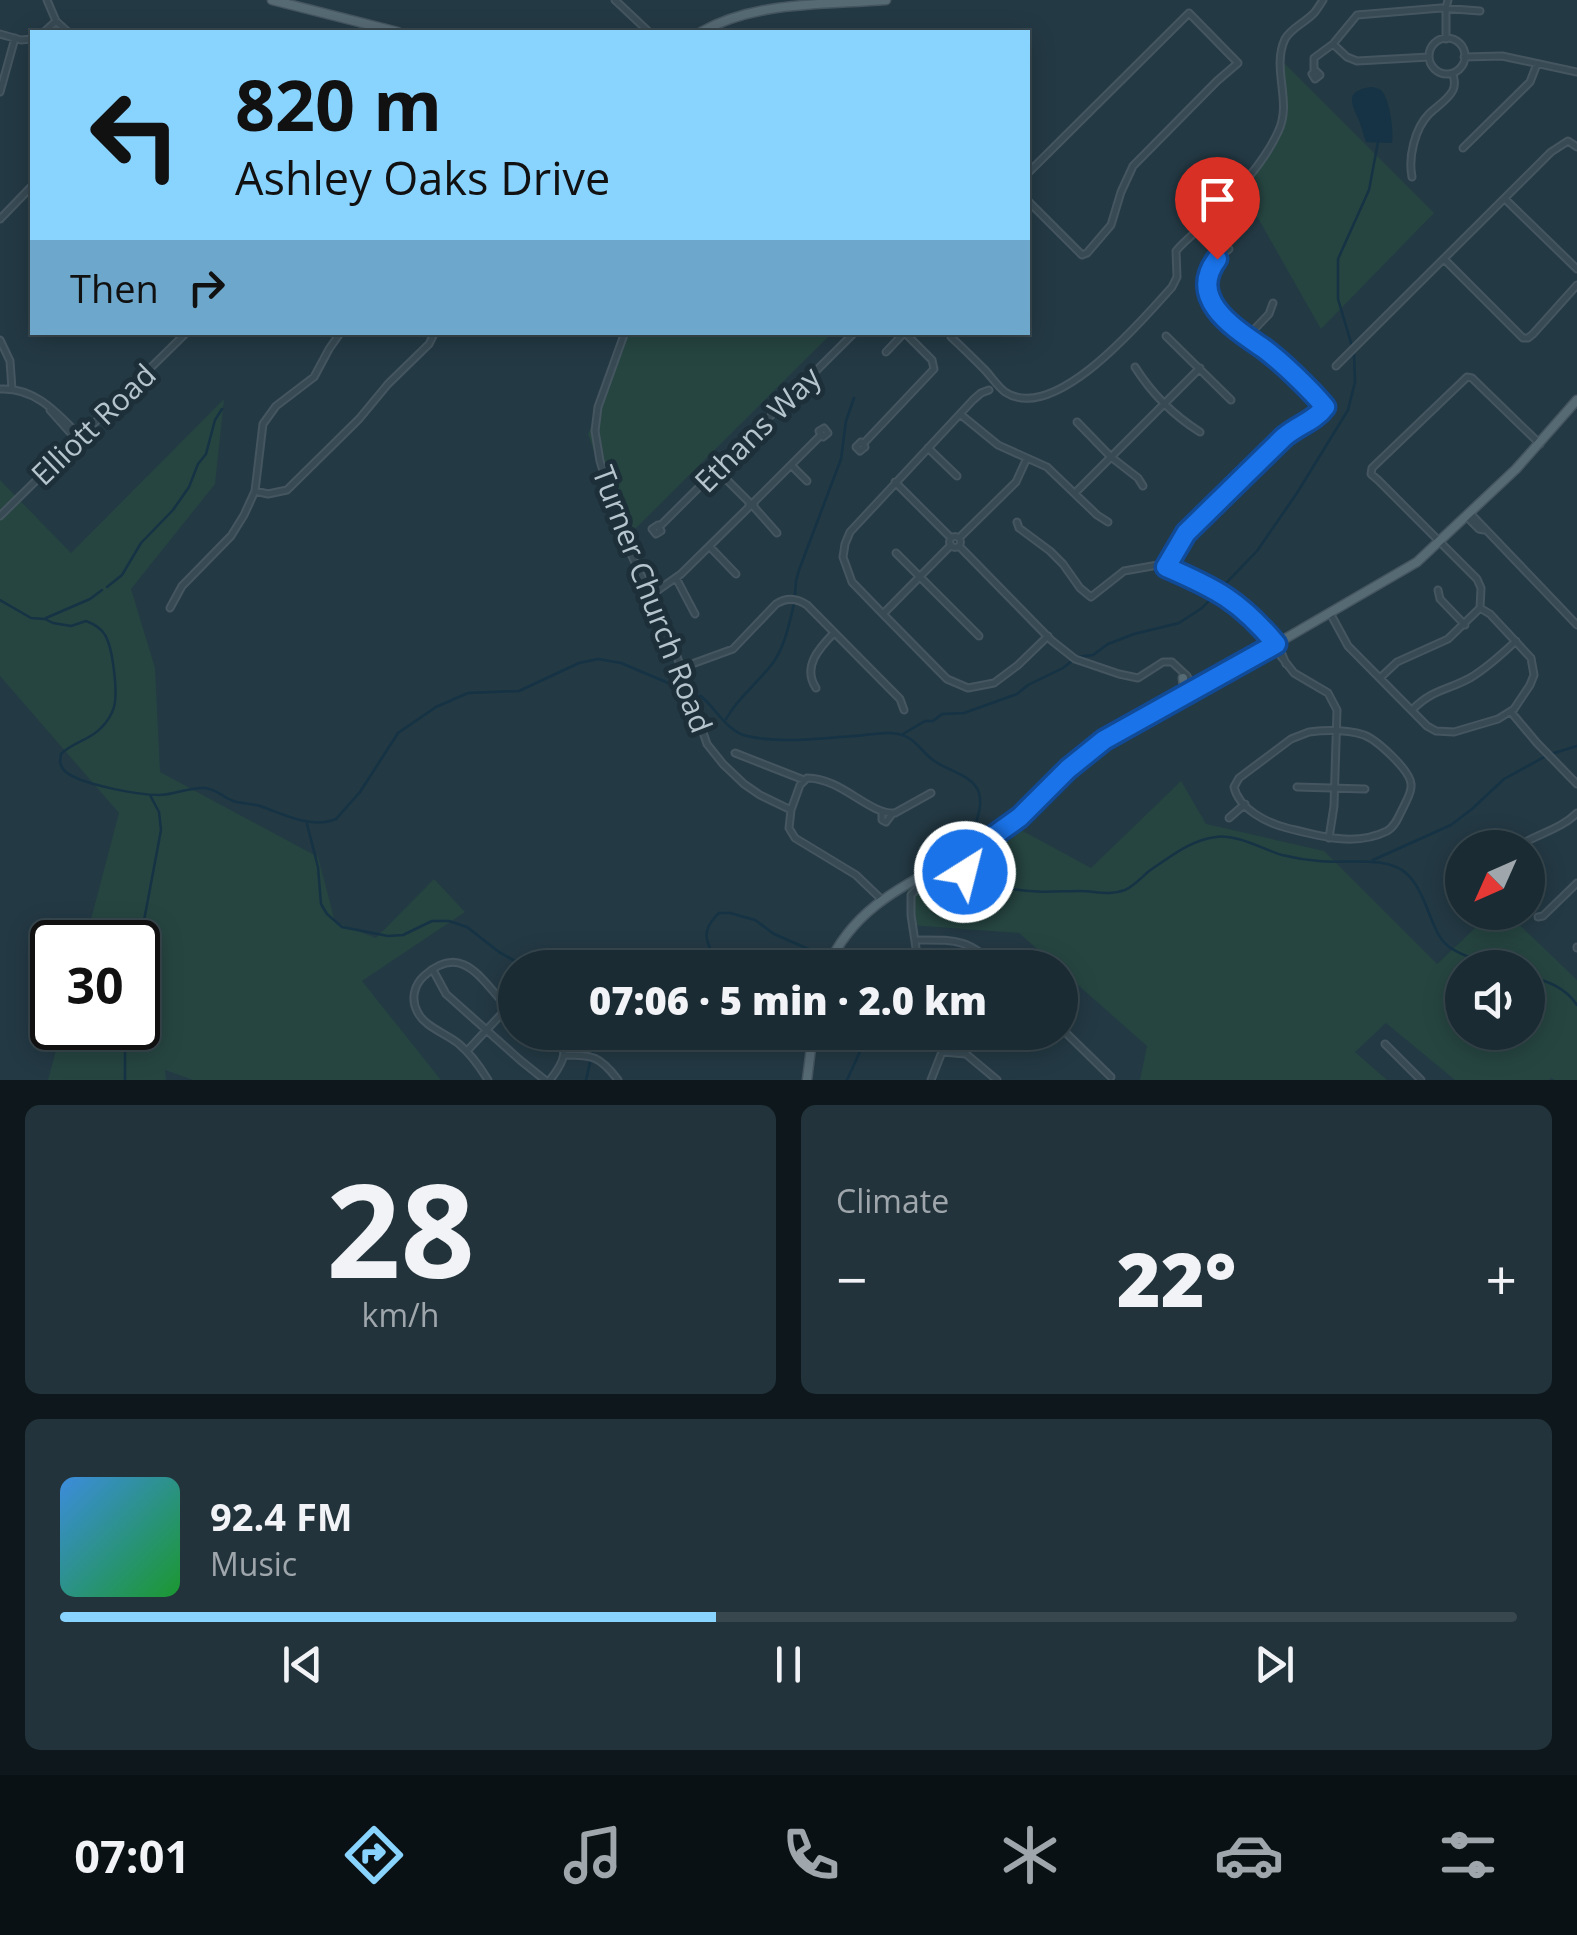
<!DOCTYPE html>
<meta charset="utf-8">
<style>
:root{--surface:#1a2b33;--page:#23333b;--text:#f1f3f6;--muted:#9fa7ac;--line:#38474e;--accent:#89d3ff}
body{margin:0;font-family:"Open Sans",sans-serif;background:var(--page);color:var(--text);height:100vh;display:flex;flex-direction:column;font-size:38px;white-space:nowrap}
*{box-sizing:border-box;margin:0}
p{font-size:32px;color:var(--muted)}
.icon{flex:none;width:55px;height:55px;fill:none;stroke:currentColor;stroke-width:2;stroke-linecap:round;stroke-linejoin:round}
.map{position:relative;height:1080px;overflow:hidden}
.details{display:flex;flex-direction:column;gap:25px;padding:25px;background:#0e181c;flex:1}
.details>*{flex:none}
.guide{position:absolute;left:30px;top:30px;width:1000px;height:305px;border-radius:0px;box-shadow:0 5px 25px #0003,0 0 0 2px var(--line);background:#89d3ff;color:#111;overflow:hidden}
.needle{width:65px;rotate:225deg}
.fabs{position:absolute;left:1445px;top:830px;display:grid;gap:20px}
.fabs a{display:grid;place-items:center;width:100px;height:100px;border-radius:50%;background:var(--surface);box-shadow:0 5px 25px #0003,0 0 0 2px var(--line);font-size:50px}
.speed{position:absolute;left:30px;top:920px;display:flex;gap:20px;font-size:50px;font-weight:700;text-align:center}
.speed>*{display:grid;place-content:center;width:130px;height:130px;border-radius:50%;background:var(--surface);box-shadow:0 5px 25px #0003,0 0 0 2px var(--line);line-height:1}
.speed .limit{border:5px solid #111;border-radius:15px;background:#fff;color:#111}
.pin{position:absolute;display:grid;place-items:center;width:85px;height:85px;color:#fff;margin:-102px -42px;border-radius:50% 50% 50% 0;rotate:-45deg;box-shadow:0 0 10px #0007}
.pin .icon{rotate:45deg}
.me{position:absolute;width:110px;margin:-55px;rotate:36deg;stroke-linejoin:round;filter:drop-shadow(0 0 8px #0008)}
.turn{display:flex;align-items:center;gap:35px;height:210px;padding:0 40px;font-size:45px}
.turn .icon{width:130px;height:130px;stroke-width:2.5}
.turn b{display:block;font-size:70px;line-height:85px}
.then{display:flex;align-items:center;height:95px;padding:0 40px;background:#0003;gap:20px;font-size:38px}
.big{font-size:75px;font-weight:800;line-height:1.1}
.details .card{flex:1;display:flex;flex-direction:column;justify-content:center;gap:15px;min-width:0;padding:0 35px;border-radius:15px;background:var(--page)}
.details .dial{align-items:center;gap:0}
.dial b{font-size:130px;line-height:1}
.song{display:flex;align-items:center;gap:30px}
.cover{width:120px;height:120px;border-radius:15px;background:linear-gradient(135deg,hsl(210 70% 55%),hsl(130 70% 35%))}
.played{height:10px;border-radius:5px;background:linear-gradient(90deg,var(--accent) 45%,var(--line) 45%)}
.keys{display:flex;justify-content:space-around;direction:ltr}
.heat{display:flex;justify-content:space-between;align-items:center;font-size:55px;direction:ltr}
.details .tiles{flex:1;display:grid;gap:25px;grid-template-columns:1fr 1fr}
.card:last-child{grid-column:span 2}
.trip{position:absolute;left:498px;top:950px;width:580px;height:100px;border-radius:50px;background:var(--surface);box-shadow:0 5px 25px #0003,0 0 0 2px var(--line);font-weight:800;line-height:100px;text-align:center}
.dock{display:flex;height:160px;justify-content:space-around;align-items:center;background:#0a1114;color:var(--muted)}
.dock .icon{width:70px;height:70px}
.dock .on{color:var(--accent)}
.dock b{font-size:45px;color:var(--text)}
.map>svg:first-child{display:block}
.green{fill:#264541;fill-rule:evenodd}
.water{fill:#153344}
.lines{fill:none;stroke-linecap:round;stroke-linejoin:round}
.stream{stroke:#153344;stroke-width:2.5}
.minor-casing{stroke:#455660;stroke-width:9}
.major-casing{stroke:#455660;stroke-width:11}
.minor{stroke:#384a54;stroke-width:5}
.major{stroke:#566a74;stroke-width:8}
.route-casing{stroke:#114b97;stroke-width:25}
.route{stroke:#1a73e8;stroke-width:18}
.labels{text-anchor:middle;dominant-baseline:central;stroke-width:10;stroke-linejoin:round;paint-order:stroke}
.street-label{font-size:30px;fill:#b5c4cd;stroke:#1d2f39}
</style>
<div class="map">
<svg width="1577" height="1080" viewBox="0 0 1577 1080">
<rect width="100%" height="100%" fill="#233944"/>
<path class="green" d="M1277,56L1434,213L1321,329L1238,183C1254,166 1276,145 1282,122C1287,101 1281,77 1277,56Z
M627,333H832L625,539L588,434L603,404Z
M224,399L215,484L131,589L155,668L160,772L318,857L335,922L376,938L434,879L465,912L362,981L441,1080H193L165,1070L166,1080H48L62,1028H138V942H85L119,813L0,676V480L71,553Z
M1181,781L1206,824L1324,851L1437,964L1491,913H1507L1577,980V1080H1555L1551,1078L1549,1080H1455L1386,1023L1355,1052L1387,1080H1140L1147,1046L1019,933L910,925L907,887L920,878L992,845L1012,825L1091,868ZM1462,968H1528V1032H1462Z"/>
<path class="water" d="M1372,87C1375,88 1378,88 1381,90C1390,99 1394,132 1392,143L1366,142C1363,134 1361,124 1357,116C1348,97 1350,90 1372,87Z"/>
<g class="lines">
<path class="stream" d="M1352,346L1338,299V259L1369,190L1378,142
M107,587L122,575L141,543L173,510L189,487L198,464L206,454L215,420L222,409
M795,595L796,581L799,570L841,459L846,421L854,398
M0,600L31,618L45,619L53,623L71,626L86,621C94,624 101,628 105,635C113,648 118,693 114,707C112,714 106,723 101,728C90,740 73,742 61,754C60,761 59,763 63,769C74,784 140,795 159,795C174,795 189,787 205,788C216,789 223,797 233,801C242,804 253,803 263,807C285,815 312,829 336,819L360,792L398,733L436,707L468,693L519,691L579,663L598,659L621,663L673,685L676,690L687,698
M46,618L90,599L102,590
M695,698L701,696C716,709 728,732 747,736C781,744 820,738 855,736C872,735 891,729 907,737C919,743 925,756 936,762C949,771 974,776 979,793C984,811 971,828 972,845
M726,719C738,697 757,684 772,664C785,647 789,624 794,604
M903,734L925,721H933L942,714L964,713L1017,694L1028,685L1063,668L1077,657L1093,655L1108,644L1134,634L1179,623L1202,608L1257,551L1297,493L1348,410L1355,382L1354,353
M1551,754L1577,746
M307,824L318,867L321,904L327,914L342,927L388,936L403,935L432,921H449L467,927L499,952L527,968
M973,854L971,859C992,899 1042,891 1080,891C1095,891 1110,896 1125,890C1134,886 1142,877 1149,871C1170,857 1190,840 1216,837C1237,834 1262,849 1282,855C1294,858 1306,860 1319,861C1344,864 1387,855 1407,874C1428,894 1430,932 1448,946C1464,958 1485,961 1504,968
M1373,860L1451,825L1472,809L1504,779L1546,756
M137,942L143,926L161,830L159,812L150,795
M837,960L867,962L873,968
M719,968C711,946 697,937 716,916L719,913H730L755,920L774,934L829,958
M1528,976C1547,981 1565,987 1577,1005
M674,1032H683
M125,1080V1028
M586,1080L597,1032
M847,1080L869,1032"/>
<g class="minor-casing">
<path id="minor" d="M47,0L56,21L68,32
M615,0L649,32
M44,32L56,21
M0,34L21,40L32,39
M1429 56a18 18 0 1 1 36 0a18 18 0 1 1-36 0Z
M1446,39V8L1448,0
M1333,44L1347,57L1357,61L1429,57
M1464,57L1502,56L1577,72
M1314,71V58L1333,44L1357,15L1441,8L1480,11
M1316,71L1320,75L1315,79L1312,74Z
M0,92L15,38
M1463,148L1530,82L1537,64
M1028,173L1189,13
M1412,177C1408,157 1415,128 1429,114C1436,107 1449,99 1453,90C1456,84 1454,79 1453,74
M1505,199L1577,269
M1028,201L1082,255L1087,253L1111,225L1121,192L1133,166L1217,81L1238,63L1189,13
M0,219L32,186
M1445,260L1523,338H1528L1533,334L1577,285
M625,332L598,407L595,431L600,461L624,539L671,639L707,744L723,764L744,784L760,795L791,810L789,828L795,838L856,875L881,899
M1166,336L1231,400
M951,337C962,347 973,358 984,369C991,376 997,386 1005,392C1055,425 1143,319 1172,287L1177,277L1176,251C1184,241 1195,233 1205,224C1231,197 1262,167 1278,132C1293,102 1271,69 1285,39C1291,28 1306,22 1314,13C1316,11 1321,3 1323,0
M1246,338L1269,314L1273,303
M0,340L10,361L12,389
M886,352L904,333
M1336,366L1551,152L1568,141L1577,147
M1135,367C1152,394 1173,415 1200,432
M0,389C35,387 57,413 79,435
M989,390L981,393L973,400L850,532L845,544L843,557L852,582L883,614L947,679L968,688L994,683L1018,665L1048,636
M50,410L76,439
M960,414L998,445L1047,467L1097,515L1108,522
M1077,422L1111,457L1138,478L1143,486
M824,428L828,433L823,437L819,431Z
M861,442L865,447L860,451L856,447Z
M864,443L934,369L932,360L904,332
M928,448L957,476
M791,465L807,481
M717,470L749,502V507
M895,482L951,538
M255,491L268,494L287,490L359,419L388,384L429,344L435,332
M1075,493L1200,368
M754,502L820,436
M754,502V507L777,533
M1470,513L1577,625
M0,516L187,332
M1467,517L1479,529L1484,530
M1017,522L1019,528L1050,551L1063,564L1080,588L1091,597L1124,571L1158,565L1166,567C1213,587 1268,612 1286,664
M658,525L661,531L656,534L652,529Z
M660,526L855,332
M949.5 542a5.5 5.5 0 1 1 11 0a5.5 5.5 0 1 1-11 0Z
M959,538L1016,482L1027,458
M959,546L1051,640L1075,659L1119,674L1138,678L1163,662H1172L1187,676L1193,688
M710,547L736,574
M896,553L979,636
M1166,567L1186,533L1298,425L1317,417L1325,407C1309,388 1283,363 1263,348C1227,323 1179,290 1229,249
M676,578L695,614
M1438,590L1440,599L1465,625
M651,595L681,574L749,507
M170,608L182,586L231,536L244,515L255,491L263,424L276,406L314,377L329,349L341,332
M1330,613L1348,646L1427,726L1436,731L1454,732L1498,719L1514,709L1530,685L1534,675L1531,658L1490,614L1480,608L1481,588L1477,579L1378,480L1371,474L1372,468L1467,377L1472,378L1540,444
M883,614L951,545
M1273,646L1294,673L1328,693L1337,710L1334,806L1329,838
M681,668L733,649L776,604C787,597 797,598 807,605L900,699L904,710
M1380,678L1397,662L1448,639L1480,608
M816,688C802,667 819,648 834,633
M1412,710C1433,689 1446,691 1470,678C1487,668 1502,654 1516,641
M1511,712L1537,743L1577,784
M1309,732C1326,730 1348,730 1364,735C1377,740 1410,770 1411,784C1412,792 1407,799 1404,806C1399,815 1396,826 1387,831C1355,847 1319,836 1287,828C1267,823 1239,809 1234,787L1239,778L1291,739Z
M735,753L804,780
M1297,787L1365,789
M791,810L800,785L807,778C842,778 869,815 895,813L931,793
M882,813V820L886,822L892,814
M1229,818L1245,804
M1515,848C1536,834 1560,830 1577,813
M1538,917L1543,916L1577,883
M915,940C956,940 967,938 999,968
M1577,948V947
M919,968L911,915V895C925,879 940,877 960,876L965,871L961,856
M433,970L446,994L520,1060L545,1080
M1060,1027L1111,1077
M548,1032C573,1047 564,1062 550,1080
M1385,1044L1421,1080
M467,1051L507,1008
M942,1052L966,1054L997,1080
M564,1055C593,1055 600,1056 618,1080
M488,1080C480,1067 471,1054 459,1044C446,1033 424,1027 417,1011C411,999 414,985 424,976C467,937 486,991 515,1014
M931,1080L942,1052L935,1032"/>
</g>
<g class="major-casing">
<path id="major" d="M272,0L398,32
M701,32C756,1 824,5 886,0
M1179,697L1184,686L1183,678
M827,968C862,888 940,875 1005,828C1036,806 1062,775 1090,749L1104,740L1276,644L1417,562L1516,469L1577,400
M807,1080L813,1032"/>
</g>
<use href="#minor" class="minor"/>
<use href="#major" class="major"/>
</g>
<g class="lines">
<g class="route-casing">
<path id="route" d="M965,872L960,856L988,840L1020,817L1068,769L1104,740L1276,644C1240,601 1217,589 1166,567L1186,533L1284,437C1298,425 1315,421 1325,407C1311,390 1281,361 1263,348C1234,328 1187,299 1217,259"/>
</g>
<use href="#route" class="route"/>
</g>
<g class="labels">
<g class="street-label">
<text transform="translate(93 424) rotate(-44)">Elliott Road</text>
<text transform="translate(757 429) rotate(-45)">Ethans Way</text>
<text transform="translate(653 599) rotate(69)">Turner Church Road</text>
</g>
</g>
</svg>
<div class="fabs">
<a><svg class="needle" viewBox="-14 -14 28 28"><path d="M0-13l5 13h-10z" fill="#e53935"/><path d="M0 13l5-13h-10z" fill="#9fa7ac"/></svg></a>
<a><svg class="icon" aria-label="sound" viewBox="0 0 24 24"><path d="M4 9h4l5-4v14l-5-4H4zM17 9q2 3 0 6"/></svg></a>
</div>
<div class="speed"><div class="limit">30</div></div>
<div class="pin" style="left:1217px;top:259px;background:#d93025"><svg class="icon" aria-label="arrive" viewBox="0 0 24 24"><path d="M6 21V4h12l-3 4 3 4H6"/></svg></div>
<svg class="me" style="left:965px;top:872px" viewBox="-20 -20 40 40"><circle r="17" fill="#1a73e8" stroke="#fff" stroke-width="3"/><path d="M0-11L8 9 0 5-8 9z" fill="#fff"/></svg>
<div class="trip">07:06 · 5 min · 2.0 km</div>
<div class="guide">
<div class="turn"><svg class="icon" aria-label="left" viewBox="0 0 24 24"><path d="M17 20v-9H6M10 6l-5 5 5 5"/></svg><div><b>820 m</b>Ashley Oaks Drive</div></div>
<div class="then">Then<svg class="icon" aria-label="right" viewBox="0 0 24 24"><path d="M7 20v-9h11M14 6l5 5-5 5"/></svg></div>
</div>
</div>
<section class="details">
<div class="tiles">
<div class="card dial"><b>28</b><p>km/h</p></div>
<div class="card"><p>Climate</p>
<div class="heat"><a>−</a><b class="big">22°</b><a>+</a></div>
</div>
<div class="card">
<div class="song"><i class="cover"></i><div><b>92.4 FM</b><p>Music</p></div></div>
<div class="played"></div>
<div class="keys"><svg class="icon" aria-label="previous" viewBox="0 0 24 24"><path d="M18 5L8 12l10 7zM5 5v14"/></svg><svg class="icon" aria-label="pause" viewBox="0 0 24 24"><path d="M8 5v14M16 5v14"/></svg><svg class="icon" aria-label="next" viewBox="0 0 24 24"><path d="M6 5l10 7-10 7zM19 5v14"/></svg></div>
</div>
</div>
</section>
<nav class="dock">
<b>07:01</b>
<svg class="icon on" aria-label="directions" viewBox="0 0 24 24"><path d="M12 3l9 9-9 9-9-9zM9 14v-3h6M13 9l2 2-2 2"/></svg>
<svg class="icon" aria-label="music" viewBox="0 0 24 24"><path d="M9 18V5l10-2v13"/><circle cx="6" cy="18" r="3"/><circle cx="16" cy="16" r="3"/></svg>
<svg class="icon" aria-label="phone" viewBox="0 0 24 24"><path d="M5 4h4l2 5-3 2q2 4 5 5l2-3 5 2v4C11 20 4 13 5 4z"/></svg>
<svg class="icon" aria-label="climate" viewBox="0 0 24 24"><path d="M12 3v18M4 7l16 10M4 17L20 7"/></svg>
<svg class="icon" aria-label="car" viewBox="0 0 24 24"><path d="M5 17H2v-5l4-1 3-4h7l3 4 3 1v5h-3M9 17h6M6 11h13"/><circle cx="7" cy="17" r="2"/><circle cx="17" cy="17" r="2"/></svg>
<svg class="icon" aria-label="filters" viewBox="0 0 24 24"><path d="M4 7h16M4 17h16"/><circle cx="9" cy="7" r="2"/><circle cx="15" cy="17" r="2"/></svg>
</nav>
